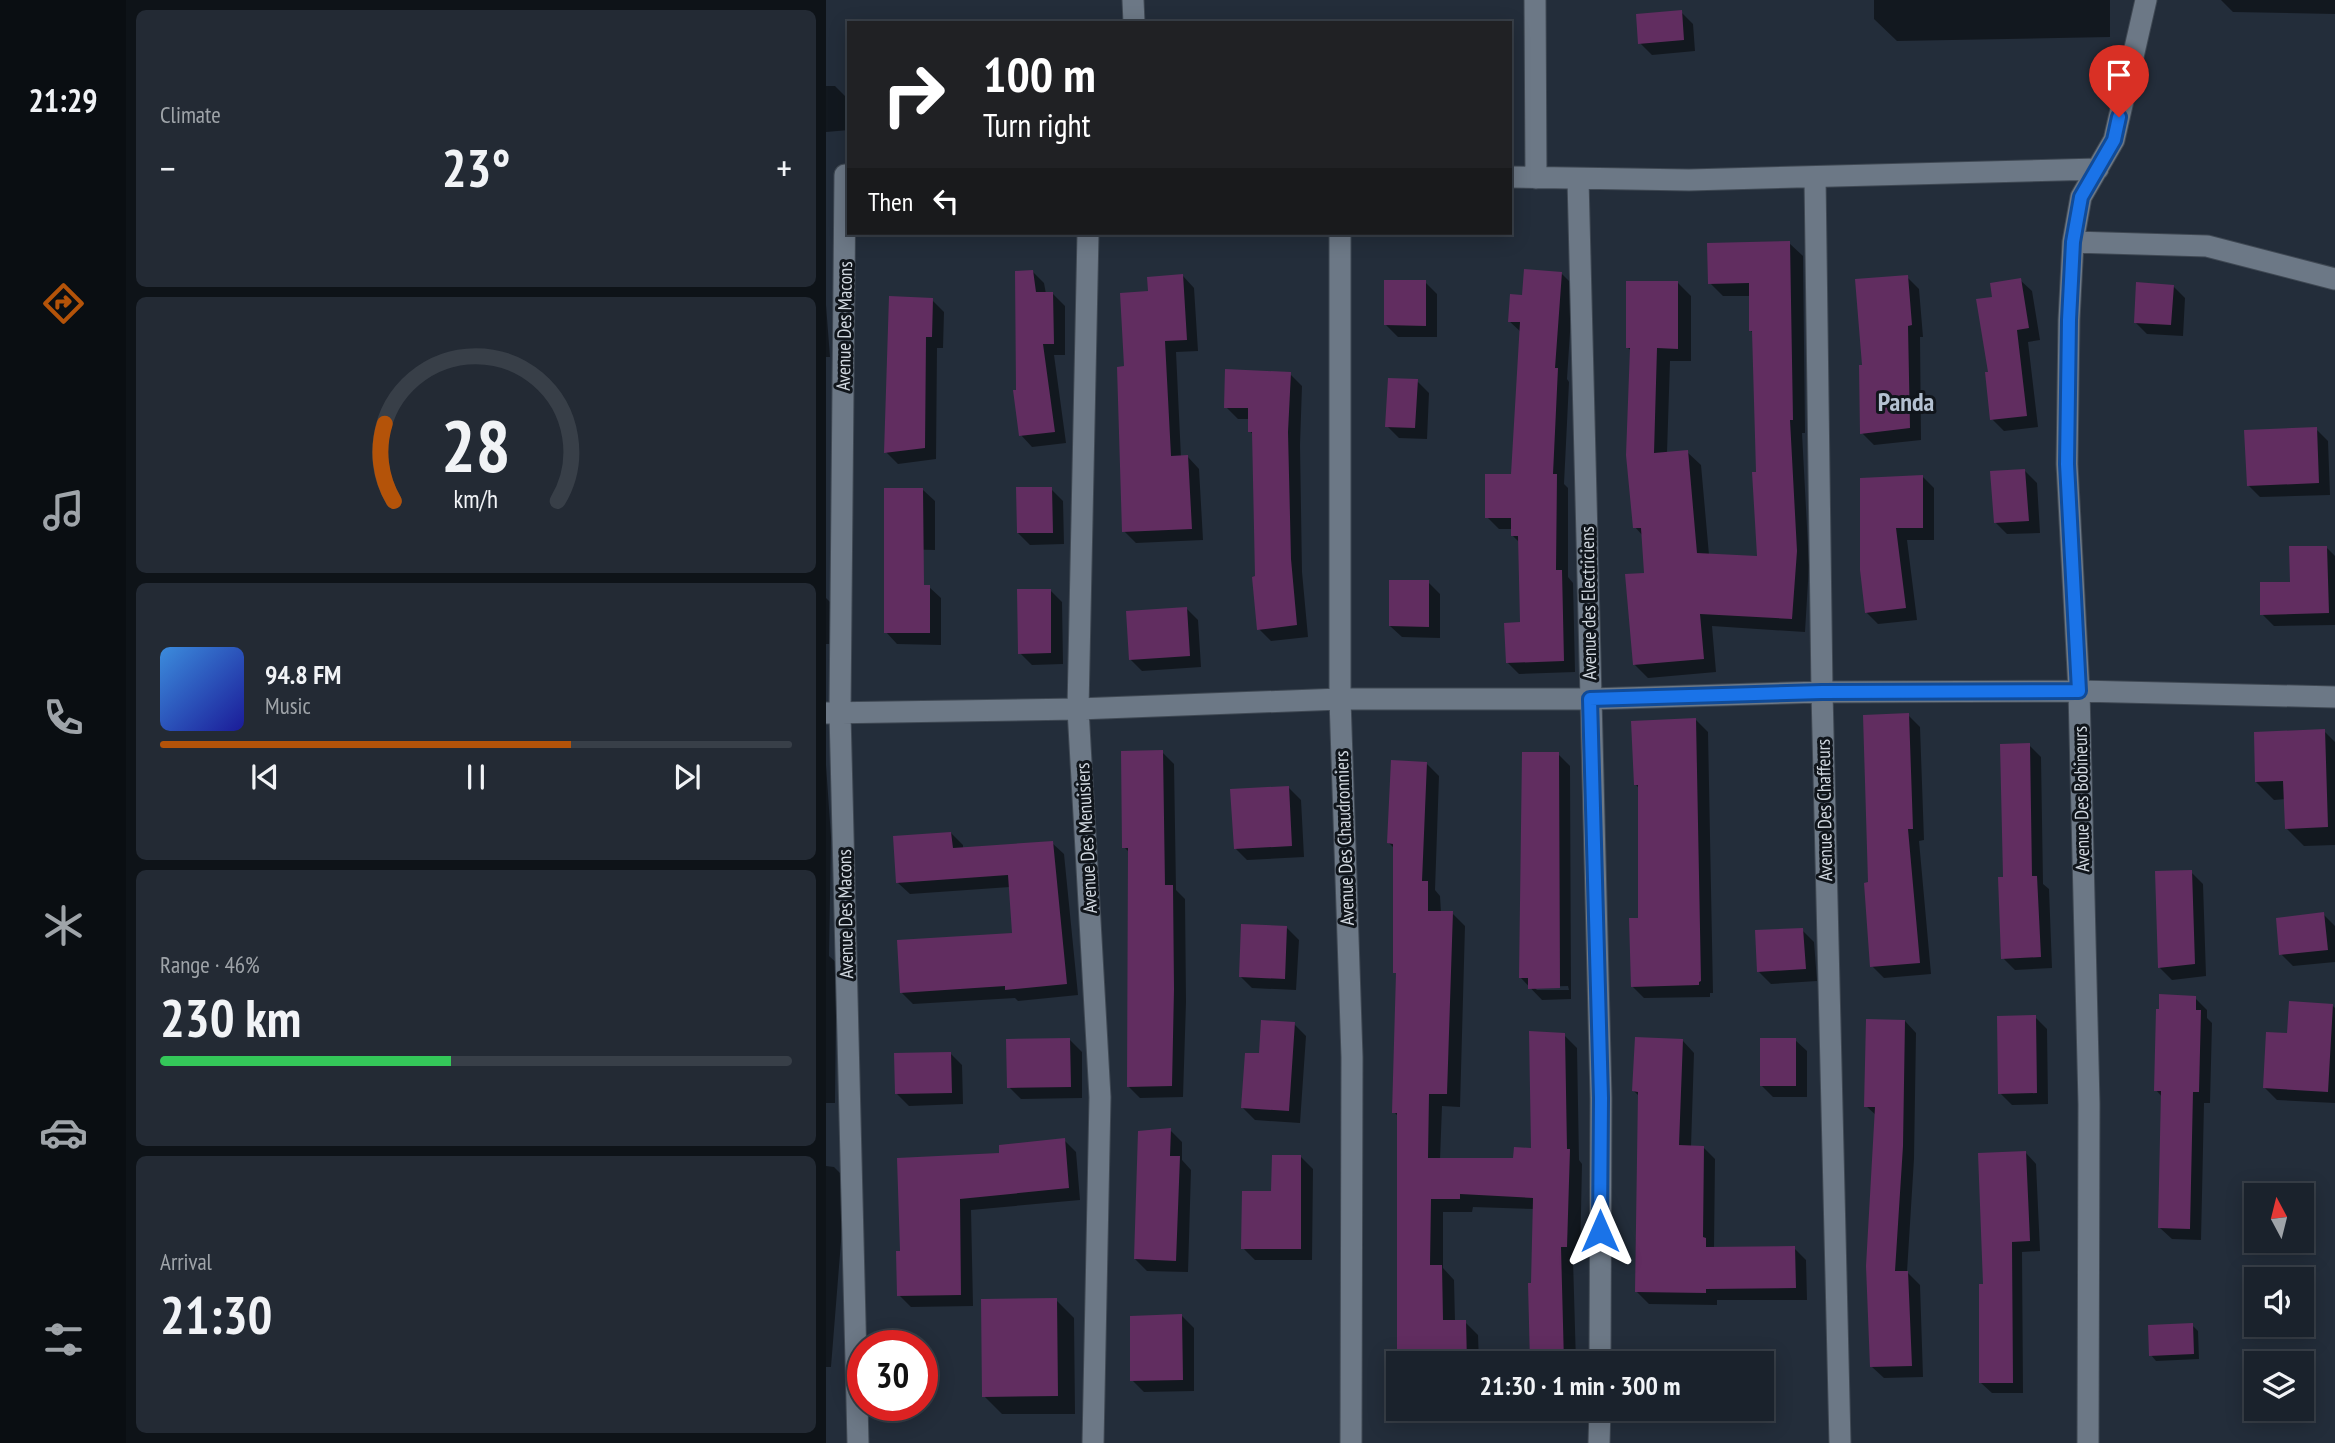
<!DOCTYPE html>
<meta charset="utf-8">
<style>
:root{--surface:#1a222c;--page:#232a34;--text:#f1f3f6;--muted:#9fa4a9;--line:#383f48;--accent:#b45309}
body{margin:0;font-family:"PT Sans Narrow",sans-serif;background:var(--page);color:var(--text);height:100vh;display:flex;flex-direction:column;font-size:26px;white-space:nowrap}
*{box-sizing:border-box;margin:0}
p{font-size:23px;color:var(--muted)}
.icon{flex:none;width:38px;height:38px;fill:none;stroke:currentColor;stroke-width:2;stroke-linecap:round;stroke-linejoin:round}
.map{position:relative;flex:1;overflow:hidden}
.sheet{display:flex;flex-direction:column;gap:10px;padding:10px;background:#0e1318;width:700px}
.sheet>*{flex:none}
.hud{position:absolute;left:21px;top:21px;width:665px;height:214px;border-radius:0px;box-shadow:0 4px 18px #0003,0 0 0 2px var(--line);background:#202124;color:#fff;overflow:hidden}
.needle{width:46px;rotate:353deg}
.controls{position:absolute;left:1418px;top:1183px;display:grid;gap:14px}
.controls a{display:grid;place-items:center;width:70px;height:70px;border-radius:0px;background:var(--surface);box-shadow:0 4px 18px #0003,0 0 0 2px var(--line);font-size:35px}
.speed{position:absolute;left:21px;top:1330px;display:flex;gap:14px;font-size:35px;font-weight:700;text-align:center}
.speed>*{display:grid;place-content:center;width:91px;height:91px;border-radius:50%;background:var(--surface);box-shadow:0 4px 18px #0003,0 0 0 2px var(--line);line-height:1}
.speed .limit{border:10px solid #d22;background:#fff;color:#111}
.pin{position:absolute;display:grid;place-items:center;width:60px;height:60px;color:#fff;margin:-72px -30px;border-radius:50% 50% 50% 0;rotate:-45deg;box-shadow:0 0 7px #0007}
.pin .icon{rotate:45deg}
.me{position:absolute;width:77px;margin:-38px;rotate:0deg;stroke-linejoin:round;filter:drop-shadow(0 0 5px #0008)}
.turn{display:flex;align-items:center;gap:24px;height:147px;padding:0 21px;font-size:32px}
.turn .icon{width:91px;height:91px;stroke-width:2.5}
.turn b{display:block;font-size:49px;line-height:60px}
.then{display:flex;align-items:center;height:66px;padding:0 21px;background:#0003;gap:14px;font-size:26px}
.big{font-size:52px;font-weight:600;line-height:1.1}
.sheet .tile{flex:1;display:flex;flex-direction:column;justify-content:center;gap:10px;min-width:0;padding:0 24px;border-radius:10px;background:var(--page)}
.sheet .dial{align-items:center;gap:0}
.dial svg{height:182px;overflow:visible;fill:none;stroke:var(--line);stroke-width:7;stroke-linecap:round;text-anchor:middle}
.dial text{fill:var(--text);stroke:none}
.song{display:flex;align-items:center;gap:21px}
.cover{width:84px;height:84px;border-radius:10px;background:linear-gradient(135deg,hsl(210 70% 55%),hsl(240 70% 35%))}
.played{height:7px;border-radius:4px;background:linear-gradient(90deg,var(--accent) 65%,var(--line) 65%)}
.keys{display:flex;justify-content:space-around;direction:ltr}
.heat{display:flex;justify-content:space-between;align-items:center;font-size:38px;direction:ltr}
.charge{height:10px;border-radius:5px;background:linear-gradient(90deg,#34c759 46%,var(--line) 0)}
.trip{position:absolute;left:560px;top:1351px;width:388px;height:70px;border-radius:0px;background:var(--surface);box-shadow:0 4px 18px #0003,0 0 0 2px var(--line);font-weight:600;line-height:70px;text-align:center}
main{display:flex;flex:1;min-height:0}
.dock{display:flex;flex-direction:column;width:126px;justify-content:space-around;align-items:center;background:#0a0e12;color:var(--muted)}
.dock .icon{width:49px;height:49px}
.dock .current{color:var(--accent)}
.dock b{font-size:32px;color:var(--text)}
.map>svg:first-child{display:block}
.shadow{fill:#0007;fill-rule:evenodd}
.building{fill:#612d60}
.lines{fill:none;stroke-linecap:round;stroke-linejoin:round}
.street-casing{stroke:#3f4853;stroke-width:23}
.street{stroke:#6c7886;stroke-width:21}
.route-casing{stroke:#114b97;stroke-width:18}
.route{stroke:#1a73e8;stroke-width:12}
.labels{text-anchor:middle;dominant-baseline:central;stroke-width:6;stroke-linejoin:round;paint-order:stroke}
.street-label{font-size:19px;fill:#d2d9e1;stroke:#10151b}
.district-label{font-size:26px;font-weight:bold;fill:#b4c1d1;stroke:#10151b}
</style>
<main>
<nav class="dock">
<b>21:29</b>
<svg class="icon current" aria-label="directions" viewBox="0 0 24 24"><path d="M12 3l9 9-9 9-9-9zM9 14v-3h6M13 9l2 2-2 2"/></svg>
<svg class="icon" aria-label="music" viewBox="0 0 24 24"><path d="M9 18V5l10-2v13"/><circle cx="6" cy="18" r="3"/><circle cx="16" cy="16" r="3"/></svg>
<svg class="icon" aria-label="phone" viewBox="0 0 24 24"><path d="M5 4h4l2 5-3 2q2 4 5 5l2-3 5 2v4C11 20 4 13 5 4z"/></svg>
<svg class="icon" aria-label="climate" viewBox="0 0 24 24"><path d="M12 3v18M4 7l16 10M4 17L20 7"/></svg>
<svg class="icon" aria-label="car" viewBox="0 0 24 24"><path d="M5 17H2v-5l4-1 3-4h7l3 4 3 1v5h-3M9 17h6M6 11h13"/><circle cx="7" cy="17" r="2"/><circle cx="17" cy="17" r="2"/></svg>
<svg class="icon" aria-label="filters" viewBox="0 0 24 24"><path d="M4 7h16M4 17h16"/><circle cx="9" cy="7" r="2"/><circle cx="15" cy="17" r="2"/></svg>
</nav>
<section class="sheet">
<div class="tile"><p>Climate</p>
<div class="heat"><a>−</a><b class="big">23°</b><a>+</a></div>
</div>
<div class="tile dial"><svg viewBox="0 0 100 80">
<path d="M14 69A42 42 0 1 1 86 69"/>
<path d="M14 69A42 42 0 0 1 10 35" stroke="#b45309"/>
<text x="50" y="56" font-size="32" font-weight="700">28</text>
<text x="50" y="72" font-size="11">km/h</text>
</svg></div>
<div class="tile">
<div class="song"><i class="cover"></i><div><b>94.8 FM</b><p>Music</p></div></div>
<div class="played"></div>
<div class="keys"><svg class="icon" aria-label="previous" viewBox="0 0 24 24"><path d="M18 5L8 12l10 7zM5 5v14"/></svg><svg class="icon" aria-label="pause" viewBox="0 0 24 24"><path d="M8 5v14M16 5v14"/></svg><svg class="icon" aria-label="next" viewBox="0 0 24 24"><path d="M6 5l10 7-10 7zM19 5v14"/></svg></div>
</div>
<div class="tile"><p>Range · 46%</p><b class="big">230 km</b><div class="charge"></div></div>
<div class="tile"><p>Arrival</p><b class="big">21:30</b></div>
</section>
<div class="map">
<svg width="1509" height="1443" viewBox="0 0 1509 1443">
<rect width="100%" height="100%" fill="#232d3a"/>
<path class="shadow" d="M1048,0H1284V37L1071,41L1048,19Z
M1395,0H1509V14L1407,12Z
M855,12L867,24L869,51L826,55L814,43Z
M0,86H9L21,98L23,130L0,132Z
M963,243L977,256L979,433H976L983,565L979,632L886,626L890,672L822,678L808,664L820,574L817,536L809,527L806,351L802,348L852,283L865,296V361H844L841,453L861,452L875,465L883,555L933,558L928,334L925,331L924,296H897L884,283Z
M206,271L218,283L220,294H227L239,306V355H228L240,443L206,447L195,435L191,391Z
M735,273L747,285L741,379L743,382L738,484L742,488V577L747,583L749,672L693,674L681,662L696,624L694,543L687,536V529H673L661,517L687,476L696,333L683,321L698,297Z
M357,276L368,288L372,351L350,352L355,458L362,457L373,469L377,540L310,543L298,531L300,368L324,293Z
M1081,277L1093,289L1097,337H1094L1095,440L1048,445L1036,433L1038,367Z
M1194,280L1206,291L1214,340L1202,342L1212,427L1178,431L1166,419L1164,373L1168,298Z
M599,282L611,294V337H572L560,325Z
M1347,286L1359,298L1357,336L1321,334L1309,322Z
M106,300L118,312L117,348H111L110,459L72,464L60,452Z
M0,305L4,357H0Z
M464,374L476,386L474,445L476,572L482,637L445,641L433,629L428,436L424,431V419H412L400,407Z
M591,381L603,393L601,439L573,438L561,426Z
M1490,429L1502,441L1504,495L1434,497L1422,485Z
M1199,471L1211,483L1214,533L1181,534L1169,522Z
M1096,476L1108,488V540H1081L1091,620L1052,624L1040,612L1035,570Z
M225,489L237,501L238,544L204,545L192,533Z
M97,490L109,501V550L70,549Z
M1501,548L1509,556V625L1448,626L1436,614Z
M602,582L614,594V638L576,637L564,626Z
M103,587L115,598V645L71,644L60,632Z
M224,590L236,602L237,664L206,665L194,653Z
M0,598L6,604L8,644H0Z
M360,608L372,620L375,667L316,671L304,659Z
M1082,715L1094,727L1098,840L1093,841L1105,974L1058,978L1046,966L1044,884Z
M870,720L882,732L887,993H884V997L818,998L806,986L813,919V788L809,784Z
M1498,731L1509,742V845L1478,846L1460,828V799L1448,800L1430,782Z
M1203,745L1215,757L1217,884L1223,889L1226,968L1189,970L1177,958L1178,879Z
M336,752L348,764L350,890L359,899L360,1002L357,1097L314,1098L302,1086L304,853L298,847Z
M732,754L744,766L745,999L716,1000L695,978ZM742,986L743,990H711L708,987Z
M600,763L613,776L609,890L614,896L615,913H626L639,926L634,1107L616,1106L614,1160H689L707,1150L738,1035L751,1048L753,1160L756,1164L754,1260L747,1259L750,1363H706L704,1285H707L709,1209L647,1207L646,1212H617V1268L628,1280L629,1322H639L652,1335L653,1363H573V1117L568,1112L571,974L569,849L563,843Z
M0,765L5,837L3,956L13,965L14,1010L10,1011L9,1103H0Z
M463,788L475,800L478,857L421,860L409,848Z
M125,833L137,845V849L226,843L238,854L252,995L192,1001L189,998L87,1004L75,992L187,935L184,887L84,894L72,883Z
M1365,872L1377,884L1380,976L1346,980L1334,968Z
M1497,914L1509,926V962L1467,966L1455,954Z
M461,928L473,940L470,990L426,988L414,976Z
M976,930L988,942L991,981L945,984L933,972Z
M1369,998L1381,1010V1018L1386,1023L1384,1103H1378L1375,1240L1346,1239L1334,1228L1337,1098L1330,1090Z
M1506,1005L1509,1008V1103L1451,1100L1439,1088L1463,1035Z
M1209,1017L1221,1029L1222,1104L1186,1105L1174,1093Z
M1079,1021L1090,1033L1088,1159L1081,1272L1094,1285L1097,1377L1058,1378L1046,1367L1051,1116L1040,1106Z
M468,1024L480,1036L474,1123L429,1120L417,1108L434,1055Z
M244,1040L256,1052V1098L195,1099L183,1087Z
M969,1040L981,1051V1097H947L935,1085Z
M857,1041L868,1053L865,1147H877L889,1159L888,1248H968L980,1260L981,1300H891V1305L823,1304L811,1292L813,1096L808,1091Z
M124,1053L136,1065L137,1104L83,1106L71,1094Z
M344,1130L356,1142V1160L365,1170L362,1272L321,1271L309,1259Z
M238,1140L250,1152L254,1200L145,1210L147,1306L85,1307L73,1295L76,1252L175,1155Z
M1200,1153L1210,1164L1214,1251L1196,1252L1197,1393H1166L1155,1383L1159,1286Z
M475,1157L487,1169L486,1260H429L417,1248Z
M0,1166L8,1167L20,1179L5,1367H0Z
M230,1300L248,1318L249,1414H176L158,1396Z
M356,1316L368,1328V1391L318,1392L306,1380Z
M1366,1325L1372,1331L1373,1359L1330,1361L1325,1355Z"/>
<path class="building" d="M856,10L858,40L812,44L810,14Z
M964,241L967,420H964L971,551L966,619L874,614L878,659L807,665L799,574L818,573L815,528H807L800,455L804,348H800V281H852V349L831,348L828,453L862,450L871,553L931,556L926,472H930L926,331H923V283L882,284L881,243Z
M698,269L736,272L729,368H732L727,474H731L730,570H736L738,661L680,663L678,623L694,622L692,536H685V518H659V474H685L694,322H682L684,294L696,295Z
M207,270L210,292H227L228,344H217L229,432L193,436L187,390H190L189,271Z
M357,274L361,340L339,341L345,456L362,455L366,529L296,532L291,367L298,366L294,293L322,291L321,277Z
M1082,275L1086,325L1082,326L1084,428L1034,434L1033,365H1036L1029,279Z
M1195,278L1203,328L1191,330L1201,416L1164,420L1159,372H1162L1150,299L1166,297L1164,283Z
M558,280H600V326L558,325Z
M1310,282L1348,285L1345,325L1308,323Z
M63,296L107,298L106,337H100L99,448L58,453Z
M399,369L465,372L462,432L465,559L471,625L431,630L426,577L429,576L426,432H422V408H398Z
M562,378L592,379L589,428L559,427Z
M1491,427L1493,483L1421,486L1418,430Z
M1199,469L1203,521L1168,523L1164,471Z
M1097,475V528H1070L1080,608L1039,613L1034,570V478Z
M190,487H226L227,533H191Z
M58,488H97L98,585H104V633H58Z
M1463,546H1501L1503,613L1434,615V582H1464Z
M563,580H603V627L563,626Z
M191,589H225V653L192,654Z
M361,607L364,656L303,660L300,611Z
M1083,713L1087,829H1082L1094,963L1044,967L1038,883L1042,882L1037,715Z
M870,718L875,981L873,982V985L805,987L803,918H812V785H808L805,721Z
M1499,729L1502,827L1459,829L1457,781L1429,782L1428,732Z
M1204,743L1206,876H1211L1215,957L1175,959L1172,877H1177L1174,744Z
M337,750L339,885H347L348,989L346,1086L301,1087L302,848H296L295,751Z
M696,752H733L734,988L702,989V978H693Z
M565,760L601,762L596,881H602V911H627L621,1094H603L602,1158H687L688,1147L705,1148L703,1031L739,1033L741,1149H744L741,1247H735L738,1363H704L702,1283H705L707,1198L634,1194V1199H605L604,1265H616L617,1320H640L641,1363H571V1113H566L570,973H567V844L561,843Z
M463,786L466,846L408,849L404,789Z
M125,832L127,848L227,841L241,984L179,990V986L74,993L71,940L186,933L182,875L70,883L67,836Z
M1366,870L1369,964L1332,968L1329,871Z
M1498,912L1502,950L1453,955L1450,918Z
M415,924L461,926L459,979L413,977Z
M977,928L980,969L931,972L929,930Z
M1333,994L1370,996V1010H1375L1373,1092H1367L1364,1229L1332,1228L1335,1091H1328L1330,1009H1333Z
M1463,1001L1507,1004L1502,1092L1437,1088L1440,1032L1461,1033Z
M1210,1015L1211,1093L1172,1094L1171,1016Z
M1040,1019L1079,1020L1077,1146L1069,1271H1082L1086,1366L1044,1367L1040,1266L1049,1107H1038Z
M435,1020L469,1022L463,1111L415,1108L419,1053H433Z
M809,1037L857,1039L853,1145L878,1146L877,1237L880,1238V1247L969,1246L970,1288L880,1289V1293L809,1292L812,1092L806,1091Z
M244,1038L245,1087L181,1088L180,1039Z
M934,1038H970V1086H934Z
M125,1052L126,1093L69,1094L68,1053Z
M345,1128L344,1156H354L350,1261L308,1259L312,1131Z
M239,1138L243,1188L134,1199L135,1295L71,1296L70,1251H74L71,1158L173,1153V1145Z
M1200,1151L1204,1241L1186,1242L1187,1383H1153V1284H1157L1152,1153Z
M446,1155H475V1249H415L416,1191H445Z
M231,1298L232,1396L156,1397L155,1299Z
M356,1314L357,1380L304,1381V1316Z
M1367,1323L1368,1354L1323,1356L1322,1325Z"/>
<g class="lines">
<g class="street-casing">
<path id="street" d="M307,0L308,23
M709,0L710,178
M19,175L14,713L32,1443
M684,177L863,180L1272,169
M989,177L996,692L1014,1443
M752,179L775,1098L774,1363
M262,233L252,709L274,1097L267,1443
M514,233V699L526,1057L525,1443
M1247,242L1381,246L1509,279
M0,713L252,709L514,699H764L996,692L1253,691L1509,697
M773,1443L774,1409
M1262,1443L1263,1104L1253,691L1241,464L1243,320L1247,242L1255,197L1288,140L1320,0"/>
</g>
<use href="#street" class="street"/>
</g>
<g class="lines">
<g class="route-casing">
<path id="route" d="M774,1231L775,1098L764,699L996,692L1253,691L1241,464L1243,320L1247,242L1255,197L1288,140L1293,117"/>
</g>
<use href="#route" class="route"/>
</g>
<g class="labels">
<g class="street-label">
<text transform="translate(18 326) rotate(-89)">Avenue Des Macons</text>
<text transform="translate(762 603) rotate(-91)">Avenue des Electriciens</text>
<text transform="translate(1255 799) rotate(-91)">Avenue Des Bobineurs</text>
<text transform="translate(998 810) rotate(-91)">Avenue Des Chaffeurs</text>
<text transform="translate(260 838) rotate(-93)">Avenue Des Menuisiers</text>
<text transform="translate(518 838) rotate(-92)">Avenue Des Chaudronniers</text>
<text transform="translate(19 914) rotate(-91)">Avenue Des Macons</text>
</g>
<g class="district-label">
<text x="1080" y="401">Panda</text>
</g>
</g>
</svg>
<div class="controls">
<a><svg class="needle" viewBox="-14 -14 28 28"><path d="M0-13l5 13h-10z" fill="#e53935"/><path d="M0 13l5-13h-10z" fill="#9fa4a9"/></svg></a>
<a><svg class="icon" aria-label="sound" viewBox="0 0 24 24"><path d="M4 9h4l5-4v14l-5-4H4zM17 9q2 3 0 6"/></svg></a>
<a><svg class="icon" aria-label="layers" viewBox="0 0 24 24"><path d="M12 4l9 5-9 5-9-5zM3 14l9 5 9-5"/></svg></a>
</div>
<div class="speed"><div class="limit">30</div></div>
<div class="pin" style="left:1293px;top:117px;background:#d93025"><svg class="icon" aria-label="arrive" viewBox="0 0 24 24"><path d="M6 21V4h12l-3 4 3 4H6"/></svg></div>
<svg class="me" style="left:774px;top:1231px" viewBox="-20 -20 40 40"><path d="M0-17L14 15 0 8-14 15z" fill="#1a73e8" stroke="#fff" stroke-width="4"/></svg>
<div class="trip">21:30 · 1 min · 300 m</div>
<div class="hud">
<div class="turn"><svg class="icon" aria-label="right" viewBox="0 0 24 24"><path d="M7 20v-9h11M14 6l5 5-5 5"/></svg><div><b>100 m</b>Turn right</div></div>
<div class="then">Then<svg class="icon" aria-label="left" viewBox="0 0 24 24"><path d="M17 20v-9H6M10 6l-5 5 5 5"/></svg></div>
</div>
</div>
</main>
